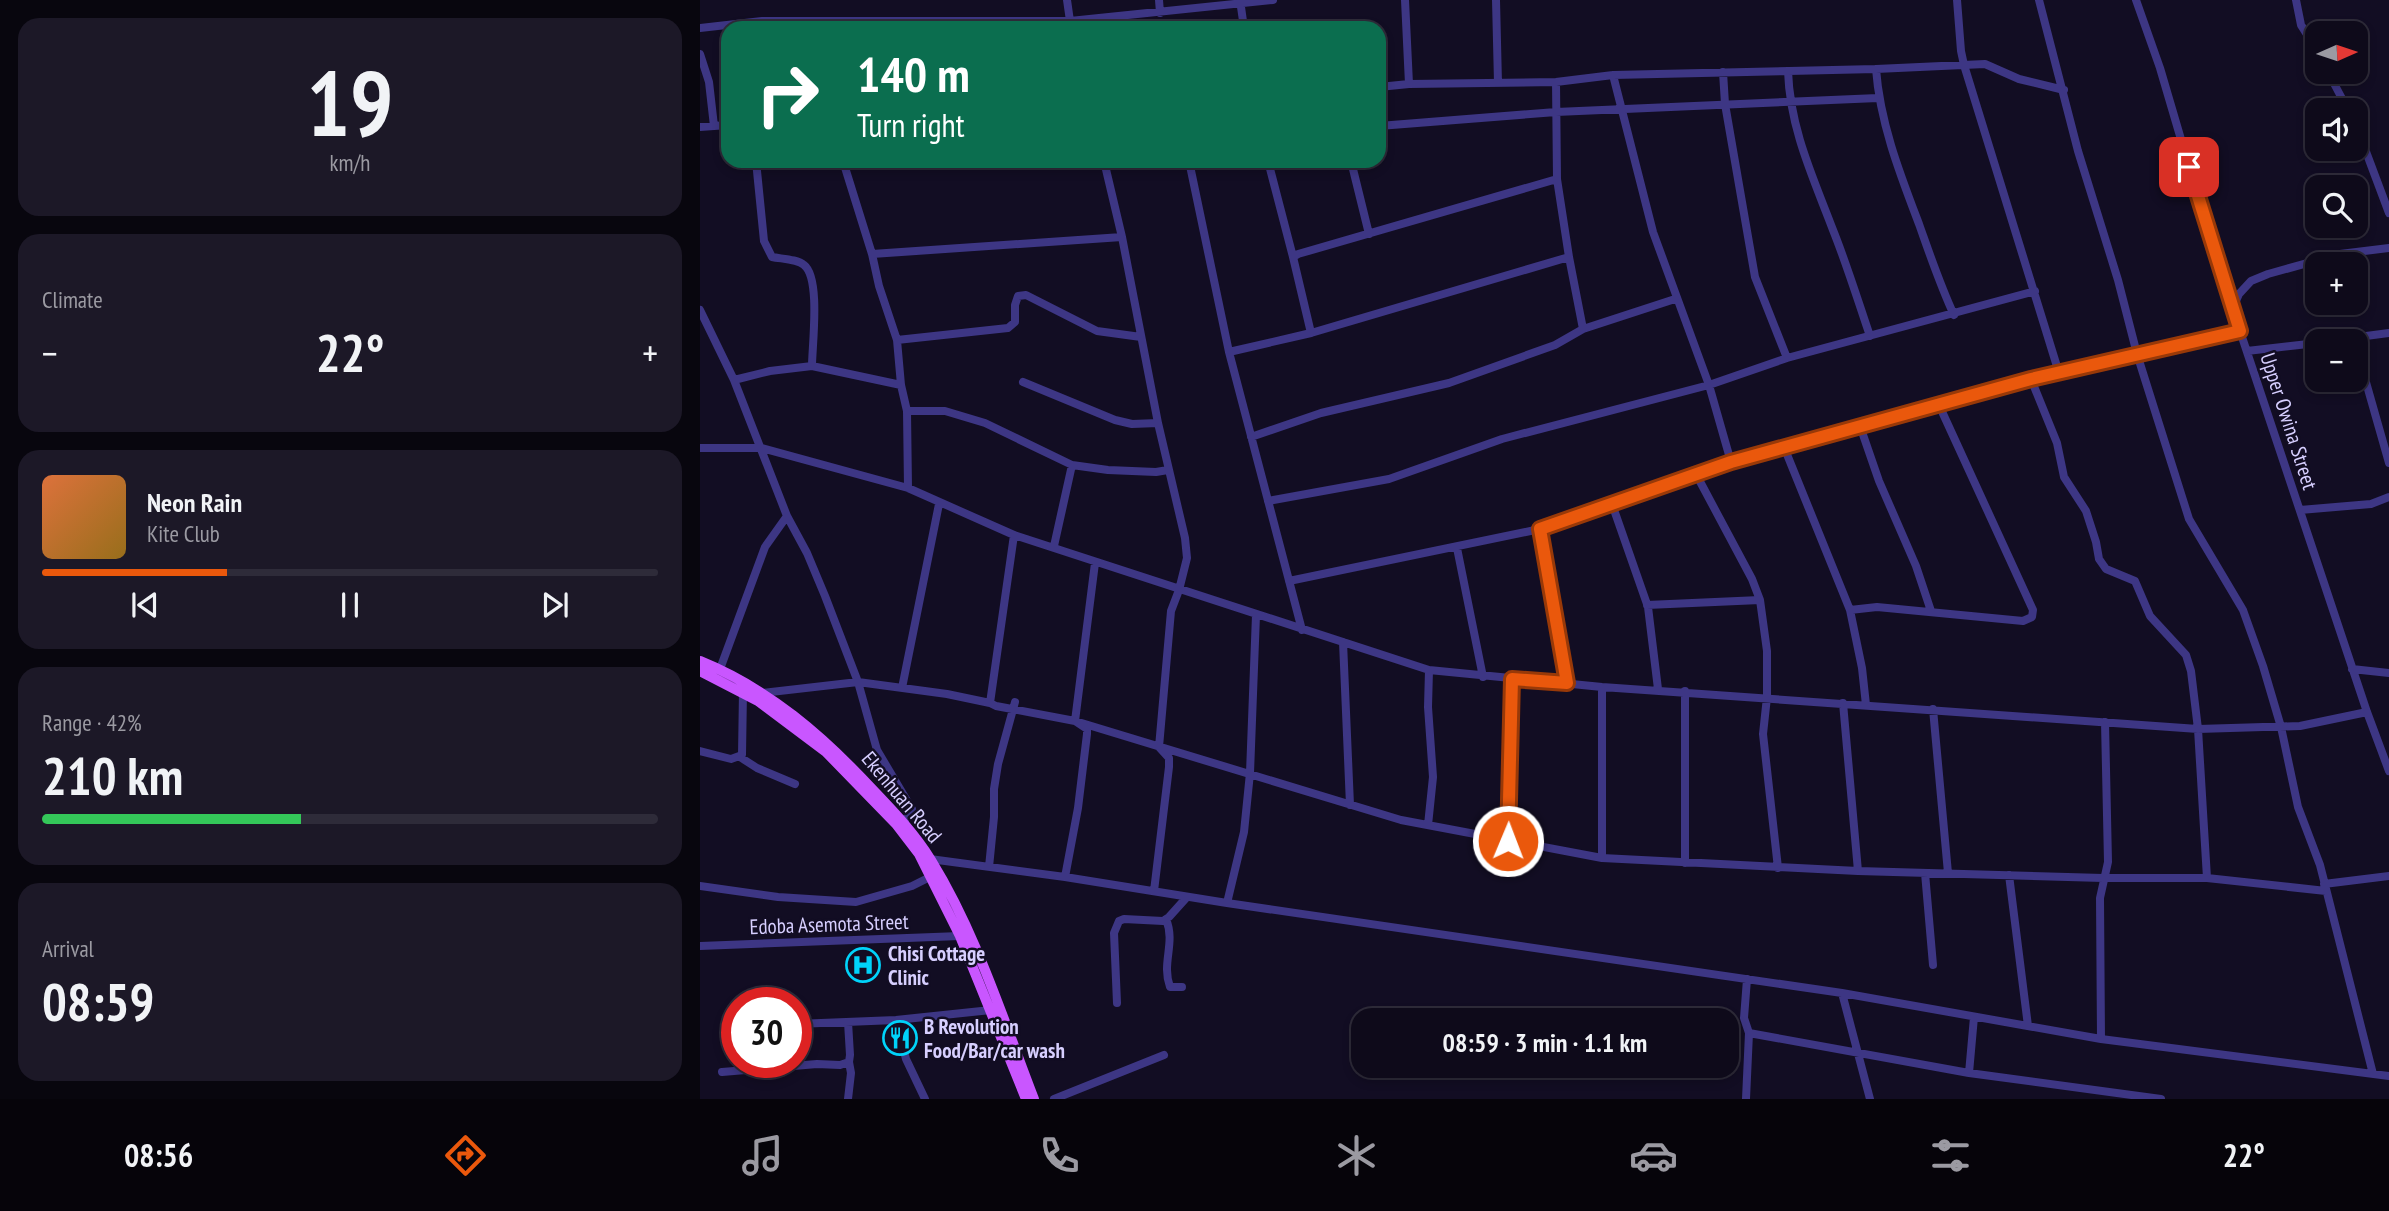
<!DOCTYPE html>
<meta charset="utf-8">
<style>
:root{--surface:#0e0a1a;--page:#1c1827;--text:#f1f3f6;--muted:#9b9aa2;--line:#2e2b39;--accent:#ea580c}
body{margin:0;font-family:"PT Sans Narrow",sans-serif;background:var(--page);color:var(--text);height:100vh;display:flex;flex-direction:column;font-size:26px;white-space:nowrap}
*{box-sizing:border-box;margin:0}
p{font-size:23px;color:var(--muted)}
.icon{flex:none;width:38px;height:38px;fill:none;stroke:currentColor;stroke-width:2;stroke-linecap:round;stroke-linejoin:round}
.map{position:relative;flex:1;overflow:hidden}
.drawer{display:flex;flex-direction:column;gap:18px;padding:18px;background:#08060e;width:700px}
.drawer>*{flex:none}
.guide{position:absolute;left:21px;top:21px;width:665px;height:147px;border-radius:21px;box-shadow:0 4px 10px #0003,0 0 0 2px var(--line);background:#0b6e4f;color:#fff;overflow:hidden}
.needle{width:46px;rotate:87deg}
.fabs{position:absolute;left:1605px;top:21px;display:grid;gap:14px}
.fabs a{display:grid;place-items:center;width:63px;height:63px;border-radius:14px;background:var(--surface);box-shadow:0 4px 10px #0003,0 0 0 2px var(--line);font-size:35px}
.speed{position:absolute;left:21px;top:987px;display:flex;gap:14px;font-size:35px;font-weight:700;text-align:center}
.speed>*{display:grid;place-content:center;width:91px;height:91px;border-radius:50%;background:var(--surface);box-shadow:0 4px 10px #0003,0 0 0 2px var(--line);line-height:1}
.speed .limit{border:10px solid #d22;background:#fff;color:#111}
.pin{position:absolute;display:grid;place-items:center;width:60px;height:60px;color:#fff;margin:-30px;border-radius:14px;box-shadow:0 4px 10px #0006}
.me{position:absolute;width:77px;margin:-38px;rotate:1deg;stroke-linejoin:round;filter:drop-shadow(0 0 5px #0008)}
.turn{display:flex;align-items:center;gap:24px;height:147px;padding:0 21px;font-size:32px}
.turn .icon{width:91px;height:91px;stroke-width:2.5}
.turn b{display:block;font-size:49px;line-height:60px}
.big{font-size:52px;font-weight:700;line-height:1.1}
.drawer .card{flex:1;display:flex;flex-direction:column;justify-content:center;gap:10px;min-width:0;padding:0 24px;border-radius:21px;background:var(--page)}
.drawer .dial{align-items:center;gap:0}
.dial b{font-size:91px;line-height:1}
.song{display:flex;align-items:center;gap:21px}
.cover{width:84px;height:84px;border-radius:10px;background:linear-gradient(135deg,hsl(20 70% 55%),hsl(40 70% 35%))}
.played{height:7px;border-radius:4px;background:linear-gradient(90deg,var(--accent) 30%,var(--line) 30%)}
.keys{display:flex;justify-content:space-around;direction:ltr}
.heat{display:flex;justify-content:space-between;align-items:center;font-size:38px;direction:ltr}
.charge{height:10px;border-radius:5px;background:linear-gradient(90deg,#34c759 42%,var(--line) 0)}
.trip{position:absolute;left:651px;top:1008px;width:388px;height:70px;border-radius:21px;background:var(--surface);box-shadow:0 4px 10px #0003,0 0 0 2px var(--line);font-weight:700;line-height:70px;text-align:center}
.tab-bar{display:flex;height:112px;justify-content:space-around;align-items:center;background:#06040a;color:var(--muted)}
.tab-bar .icon{width:49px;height:49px}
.tab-bar .current{color:var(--accent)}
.tab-bar b{font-size:32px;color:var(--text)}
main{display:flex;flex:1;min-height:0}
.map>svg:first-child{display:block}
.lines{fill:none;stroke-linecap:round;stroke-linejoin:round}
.minor{stroke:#3d3684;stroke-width:8}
.major{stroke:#c956ff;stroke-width:10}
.route-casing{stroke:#983908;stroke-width:18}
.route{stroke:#ea580c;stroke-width:12}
.labels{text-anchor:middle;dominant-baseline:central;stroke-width:5;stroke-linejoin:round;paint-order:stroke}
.street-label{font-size:21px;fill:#d7cfff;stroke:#120d23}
.poi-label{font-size:21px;font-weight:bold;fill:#d7cfff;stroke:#120d23;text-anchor:start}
</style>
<main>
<section class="drawer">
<div class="card dial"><b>19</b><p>km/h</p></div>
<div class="card"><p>Climate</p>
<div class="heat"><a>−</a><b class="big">22°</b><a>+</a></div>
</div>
<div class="card">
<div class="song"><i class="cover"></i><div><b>Neon Rain</b><p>Kite Club</p></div></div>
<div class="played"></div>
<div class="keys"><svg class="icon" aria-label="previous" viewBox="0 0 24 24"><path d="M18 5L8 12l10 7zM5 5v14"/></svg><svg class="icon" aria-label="pause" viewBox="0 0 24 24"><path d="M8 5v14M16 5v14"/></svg><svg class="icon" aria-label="next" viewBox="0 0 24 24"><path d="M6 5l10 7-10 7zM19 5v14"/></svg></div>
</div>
<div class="card"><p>Range · 42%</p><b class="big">210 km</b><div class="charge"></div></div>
<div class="card"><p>Arrival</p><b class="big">08:59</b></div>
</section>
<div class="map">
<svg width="1689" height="1099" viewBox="0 0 1689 1099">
<rect width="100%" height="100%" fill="#120d23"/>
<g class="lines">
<path class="minor" d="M367,0L371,28
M459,0L460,13
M540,0L544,28
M705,0L709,84
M796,0L798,83
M1257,0L1261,51L1264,65L1359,373
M1339,0L1378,151L1418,280L1437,354L1489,519L1543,610L1563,666L1581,727L1598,807L1620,865L1673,1074
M1436,0L1460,68L1518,265L1667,712L1689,771
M1596,0L1601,25L1617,50
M0,28L62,21H370L573,0
M0,54L9,82L14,126
M1176,69C1180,123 1200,174 1219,224C1230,255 1240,285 1254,315
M1088,71C1090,129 1113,177 1133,230C1147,265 1158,301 1170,336
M1023,72L1025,104L1055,277L1087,358
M1628,72L1648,110
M913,75L953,232L1009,385L1031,462
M856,82L857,179L869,257L883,329
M679,87L709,84L856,82L913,75L1176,69L1285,64L1319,79L1364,90
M1656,125L1689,213
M679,126L856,112L1178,98
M0,127L28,125
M56,161L64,241L72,257C82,259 97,259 104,265C121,278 112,346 112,366
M143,161L172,254L179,286L197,340L201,385L207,411L208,488
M404,161L422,237L458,423L485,538L487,558L479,590L471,611L459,747L469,758V767L454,891
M489,161L529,352L602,630
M568,161L593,257
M651,161L669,234
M144,162L193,164L232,161
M172,254L422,237
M1533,308L1539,294L1551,281L1568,274L1640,254L1689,248
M0,310L34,380L87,516L107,553L125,596L158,682L177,750L212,809L204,822
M611,333L593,257L598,254L857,179
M197,340L308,328L315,322V305L318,296L326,295L397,331L441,337
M1628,341L1689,333
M1656,347L1689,463
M1547,351L1617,343
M529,352L611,333L869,257
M1331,379L1357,443L1364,477L1386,511L1396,542L1399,559L1406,569L1435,581L1450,616L1486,655L1491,671L1498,729L1507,878
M34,380L70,371L112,366L201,385
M323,382L415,420L432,424L458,423
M207,411H245L285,423L372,465L408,470L456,472L468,470
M1160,426L1179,481L1216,566L1231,611
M551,437L621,413L749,383L855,345L883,329L975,299
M1084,447L1150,610L1162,668L1166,705
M0,448H62L208,488L314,535L729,670L902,687L1498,729L1600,726L1667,712
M996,474L1052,579L1060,600L1067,651V697L1063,734L1078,868
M568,501L689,479L802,439L1009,385L1087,358L1335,291
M912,504L948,607L958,689
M1600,510L1671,504L1689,497
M840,529L867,683
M354,546L372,465
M757,548L783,677
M589,581L840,529L1031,462L1331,379L1540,331
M947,605L1060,600
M1150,610L1177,607L1323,621L1332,617L1333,610L1239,405
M643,642L650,805
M20,669L65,547L87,516
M1652,669L1689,673
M902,687V858
M202,688L239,504
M62,693L158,682L247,694L290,703L296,706L375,721L701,820L902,858L1158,871L1403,878H1507L1626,891
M290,703L314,535
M1143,703L1158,871
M1233,709L1248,873
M0,751L31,759L42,755L43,691
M40,757L57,768L95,784
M728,825L733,777L728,707L729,670
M808,841L812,679
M230,859L365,877L527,903L1142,993L1401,1039L1689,1076
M985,863V691
M289,867L294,817V789L298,764L315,702
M1225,873L1233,965
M1309,875L1328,1026
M365,877L378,808L387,734V729L375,721L395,563
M1624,884L1689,876
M0,886L78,897L156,902L212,886L232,876
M527,903L544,832L550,773L556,615
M466,919C476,944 461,962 470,987H482
M0,946L260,936
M1047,979L1044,1018L1049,1033L1269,1073
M1142,993L1170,1099
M417,1003L414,933L419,921L424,919L463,921L469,917L487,897
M1274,1017L1269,1073L1461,1099
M196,1020L206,1059L225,1099
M96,1024L196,1020L291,1010
M24,1027H37
M1401,1039L1400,898L1408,862L1405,722
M22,1072L117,1064L140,1065L149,1062L150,1055L148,1022
M148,1099L151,1073L149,1062
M354,1099L464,1055
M1046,1099L1049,1033"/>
<path class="major" d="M0,661C69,689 123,736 173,790C194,812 215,834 231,860C276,933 303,1019 334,1099
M0,671L58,701L126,752L196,824L219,854L260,936L326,1099"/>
</g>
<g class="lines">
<g class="route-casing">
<path id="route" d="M808,841L812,679L867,683L840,529L1031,462L1331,379L1540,331L1489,167"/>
</g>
<use href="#route" class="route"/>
</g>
<defs>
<g id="hospital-ring" transform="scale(1.75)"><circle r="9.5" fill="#120d23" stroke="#00d3fa" stroke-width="1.5"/><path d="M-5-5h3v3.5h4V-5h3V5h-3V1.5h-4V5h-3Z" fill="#00d3fa"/></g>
<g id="restaurant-ring" transform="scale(1.75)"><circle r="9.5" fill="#120d23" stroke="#00d3fa" stroke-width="1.5"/><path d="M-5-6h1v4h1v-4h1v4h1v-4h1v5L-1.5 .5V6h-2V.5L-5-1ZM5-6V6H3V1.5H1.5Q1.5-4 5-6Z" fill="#00d3fa"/></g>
</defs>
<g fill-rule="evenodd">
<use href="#hospital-ring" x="163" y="965"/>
<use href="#restaurant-ring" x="200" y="1038"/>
</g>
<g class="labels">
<g class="street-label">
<text transform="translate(1589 421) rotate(72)">Upper Owina Street</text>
<text transform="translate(202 797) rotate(50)">Ekenhuan Road</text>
<text transform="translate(129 924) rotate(-2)">Edoba Asemota Street</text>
</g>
<g class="poi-label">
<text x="188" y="953">Chisi Cottage<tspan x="188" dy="24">Clinic</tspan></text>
<text x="224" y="1026">B Revolution<tspan x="224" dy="24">Food/Bar/car wash</tspan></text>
</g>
</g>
</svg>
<div class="fabs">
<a><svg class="needle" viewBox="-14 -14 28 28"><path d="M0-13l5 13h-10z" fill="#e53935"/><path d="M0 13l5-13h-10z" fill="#9b9aa2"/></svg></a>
<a><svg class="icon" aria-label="sound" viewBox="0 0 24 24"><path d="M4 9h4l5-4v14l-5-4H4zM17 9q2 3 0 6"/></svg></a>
<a><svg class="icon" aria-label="search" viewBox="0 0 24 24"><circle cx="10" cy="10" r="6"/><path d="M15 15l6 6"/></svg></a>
<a>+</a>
<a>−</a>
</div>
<div class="speed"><div class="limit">30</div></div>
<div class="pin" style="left:1489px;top:167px;background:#d93025"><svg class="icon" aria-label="arrive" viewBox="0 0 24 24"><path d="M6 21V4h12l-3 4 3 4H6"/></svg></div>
<svg class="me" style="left:808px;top:841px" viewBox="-20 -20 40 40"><circle r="17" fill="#ea580c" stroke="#fff" stroke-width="3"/><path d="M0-11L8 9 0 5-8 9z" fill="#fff"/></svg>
<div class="trip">08:59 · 3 min · 1.1 km</div>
<div class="guide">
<div class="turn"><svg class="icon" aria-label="right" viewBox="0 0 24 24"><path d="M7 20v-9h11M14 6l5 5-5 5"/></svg><div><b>140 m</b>Turn right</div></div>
</div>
</div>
</main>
<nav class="tab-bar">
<b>08:56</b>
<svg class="icon current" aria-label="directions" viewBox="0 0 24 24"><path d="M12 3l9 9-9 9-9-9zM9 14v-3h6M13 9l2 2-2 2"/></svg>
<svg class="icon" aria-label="music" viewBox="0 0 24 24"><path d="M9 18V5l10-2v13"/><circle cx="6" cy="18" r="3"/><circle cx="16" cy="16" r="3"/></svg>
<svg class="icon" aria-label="phone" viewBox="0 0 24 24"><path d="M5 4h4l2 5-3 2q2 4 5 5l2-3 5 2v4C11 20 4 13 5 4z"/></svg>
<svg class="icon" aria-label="climate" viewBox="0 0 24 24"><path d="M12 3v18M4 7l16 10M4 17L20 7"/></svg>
<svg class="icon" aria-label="car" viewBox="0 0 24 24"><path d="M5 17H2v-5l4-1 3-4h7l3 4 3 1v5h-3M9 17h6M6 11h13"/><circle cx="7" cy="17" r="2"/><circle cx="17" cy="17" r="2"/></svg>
<svg class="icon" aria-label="filters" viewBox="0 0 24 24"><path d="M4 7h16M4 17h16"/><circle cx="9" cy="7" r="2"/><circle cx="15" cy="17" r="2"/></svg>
<b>22°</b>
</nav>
